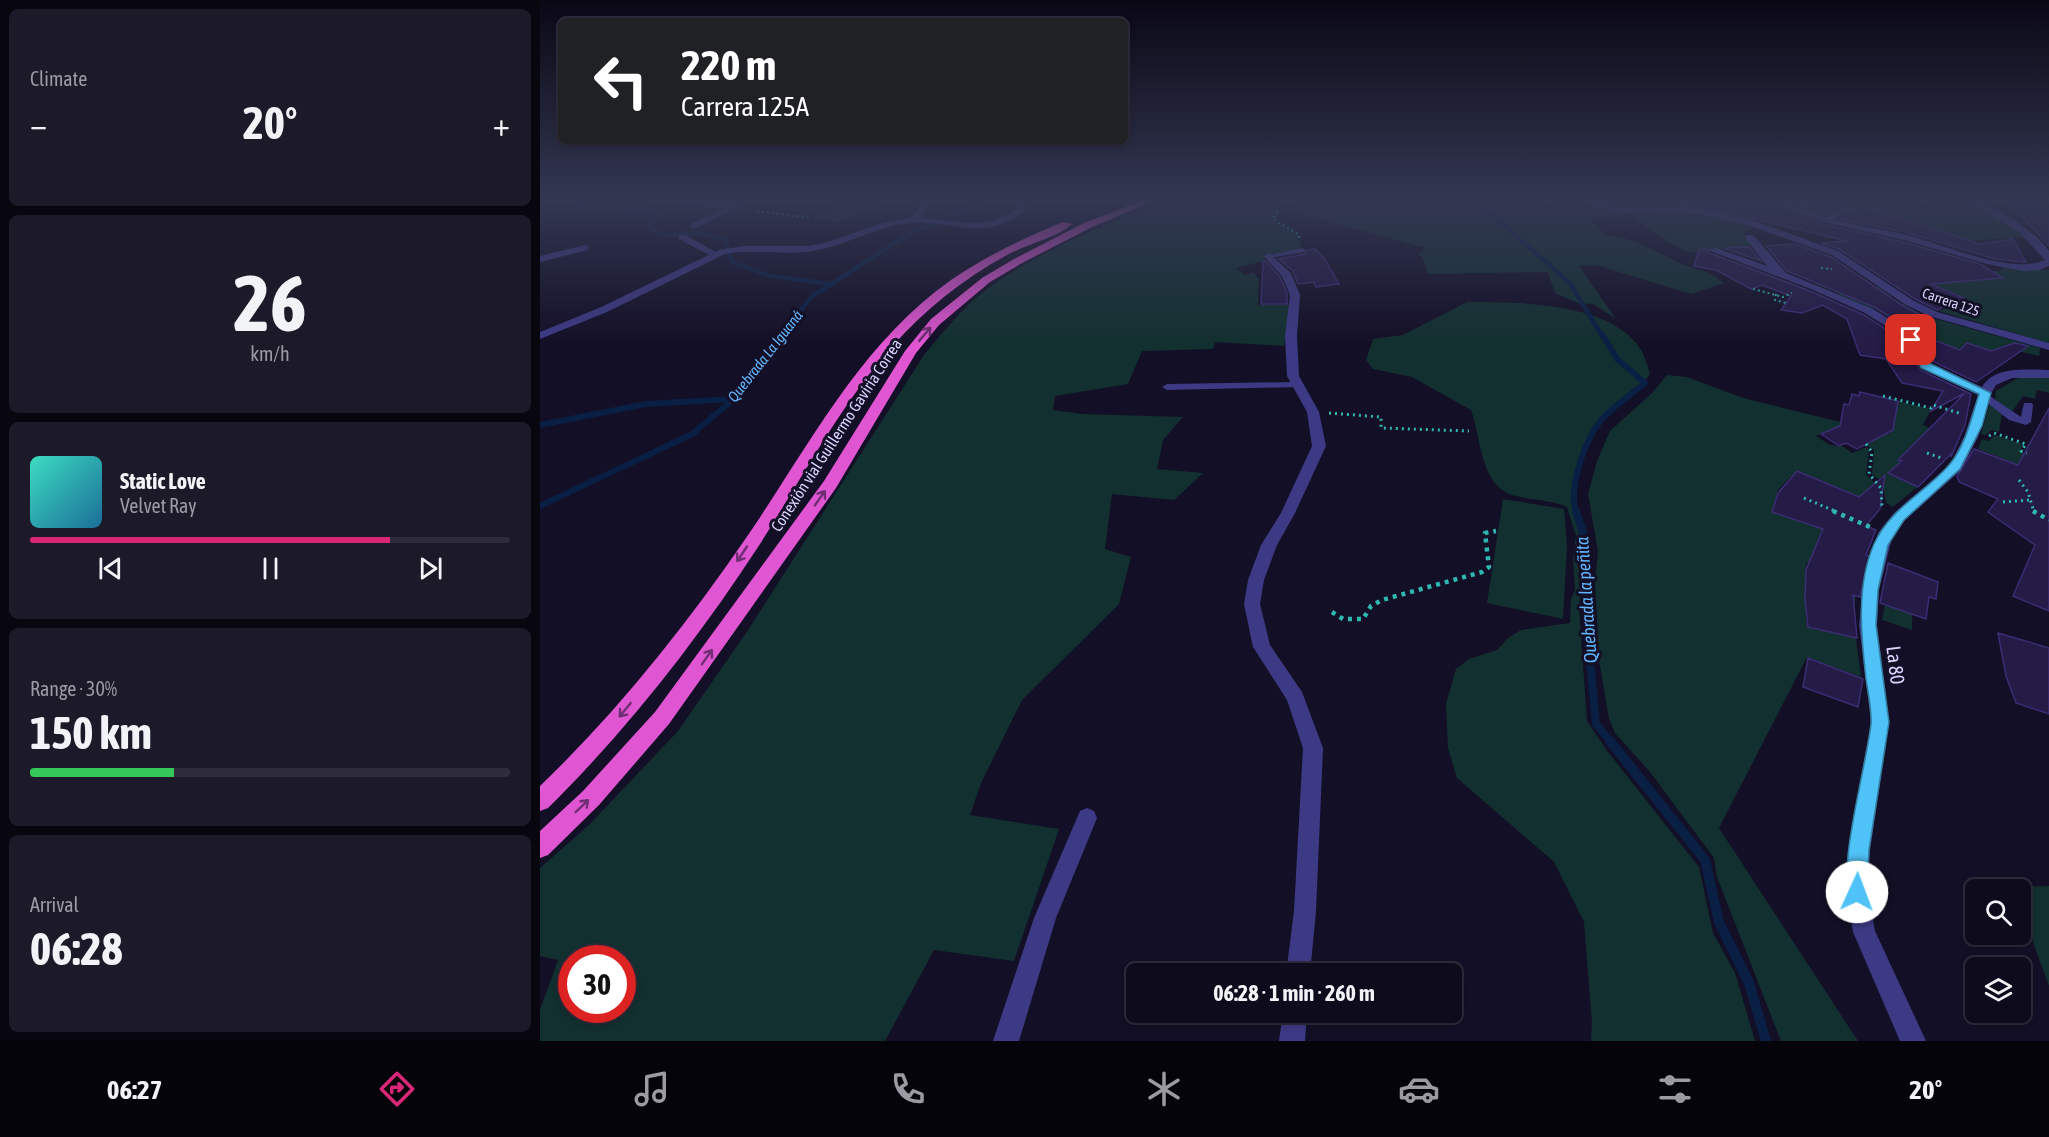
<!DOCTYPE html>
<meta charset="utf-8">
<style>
:root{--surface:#0e0b1c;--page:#1c1929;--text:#f1f3f6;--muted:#9b9ba3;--line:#2e2b3b;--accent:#db2777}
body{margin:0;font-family:"Asap Condensed",sans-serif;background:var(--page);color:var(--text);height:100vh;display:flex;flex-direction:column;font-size:22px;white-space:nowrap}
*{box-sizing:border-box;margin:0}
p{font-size:20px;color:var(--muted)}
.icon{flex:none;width:33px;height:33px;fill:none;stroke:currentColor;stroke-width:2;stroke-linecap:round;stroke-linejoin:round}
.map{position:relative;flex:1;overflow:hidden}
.side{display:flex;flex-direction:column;gap:9px;padding:9px;background:#08060f;width:540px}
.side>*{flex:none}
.guide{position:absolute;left:18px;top:18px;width:570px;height:126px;border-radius:9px;box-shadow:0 3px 9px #0003,0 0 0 2px var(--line);background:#202124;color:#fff;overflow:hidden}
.tools{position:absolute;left:1425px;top:879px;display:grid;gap:12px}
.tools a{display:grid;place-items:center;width:66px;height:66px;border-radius:9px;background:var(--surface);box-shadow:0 3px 9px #0003,0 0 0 2px var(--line);font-size:30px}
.speed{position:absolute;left:18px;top:945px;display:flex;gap:12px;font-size:30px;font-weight:700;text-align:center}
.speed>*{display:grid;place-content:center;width:78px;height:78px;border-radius:50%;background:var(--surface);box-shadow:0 3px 9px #0003,0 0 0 2px var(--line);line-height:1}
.speed .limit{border:9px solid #d22;background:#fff;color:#111}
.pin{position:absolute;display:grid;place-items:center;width:51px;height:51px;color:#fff;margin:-26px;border-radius:12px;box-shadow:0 3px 9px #0006}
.me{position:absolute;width:66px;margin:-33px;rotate:2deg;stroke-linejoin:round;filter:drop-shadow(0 0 4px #0008)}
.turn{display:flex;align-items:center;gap:21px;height:126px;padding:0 24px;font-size:27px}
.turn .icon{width:78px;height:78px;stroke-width:2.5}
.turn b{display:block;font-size:42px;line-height:51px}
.big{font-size:45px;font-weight:700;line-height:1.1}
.side .tile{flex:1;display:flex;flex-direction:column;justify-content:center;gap:9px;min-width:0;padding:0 21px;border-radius:9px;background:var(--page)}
.side .dial{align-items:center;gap:0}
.dial b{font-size:78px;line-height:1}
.song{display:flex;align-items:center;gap:18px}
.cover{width:72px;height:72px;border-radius:9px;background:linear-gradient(135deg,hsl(170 70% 55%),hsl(200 70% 35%))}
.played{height:6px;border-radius:3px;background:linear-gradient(90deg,var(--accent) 75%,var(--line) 75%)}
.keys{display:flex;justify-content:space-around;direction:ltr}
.heat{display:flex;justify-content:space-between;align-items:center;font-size:33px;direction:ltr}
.charge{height:9px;border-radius:4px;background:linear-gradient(90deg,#34c759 30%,var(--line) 0)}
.trip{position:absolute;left:586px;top:963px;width:336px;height:60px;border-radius:9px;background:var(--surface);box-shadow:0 3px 9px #0003,0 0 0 2px var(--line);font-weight:700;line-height:60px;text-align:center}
.tab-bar{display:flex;height:96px;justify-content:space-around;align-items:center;background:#06040b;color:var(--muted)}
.tab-bar .icon{width:42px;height:42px}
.tab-bar .on{color:var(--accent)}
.tab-bar b{font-size:27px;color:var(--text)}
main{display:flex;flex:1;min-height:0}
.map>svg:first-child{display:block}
.green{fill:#12302f;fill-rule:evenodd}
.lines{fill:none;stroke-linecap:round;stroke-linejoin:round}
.stream-far3{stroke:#0a1f44;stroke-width:4.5}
.stream-far2{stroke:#0a1f44;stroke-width:6}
.stream-far1{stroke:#0a1f44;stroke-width:8}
.stream{stroke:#0a1f44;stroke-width:10}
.building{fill:#241b47;stroke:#3b2d73;stroke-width:1.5}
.path-far2{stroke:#2fb8b0;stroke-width:2;stroke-dasharray:2 3;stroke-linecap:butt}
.path-far1{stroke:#2fb8b0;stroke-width:3;stroke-dasharray:2 4;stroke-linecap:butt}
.path{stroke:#2fb8b0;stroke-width:4.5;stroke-dasharray:4 5;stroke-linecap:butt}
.service{fill:#3d3a85;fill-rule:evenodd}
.pedestrian{fill:#3d3a85;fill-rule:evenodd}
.minor{fill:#3d3a85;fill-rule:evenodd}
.tertiary{fill:#3d3a85;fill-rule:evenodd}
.trunk{fill:#e055d1;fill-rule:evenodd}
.oneway{stroke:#6f2e73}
.route{fill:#4fc3f7;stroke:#337fa1;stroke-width:1.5}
.labels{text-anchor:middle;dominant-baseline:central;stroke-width:6;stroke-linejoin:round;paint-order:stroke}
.far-street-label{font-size:14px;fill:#d9d4ff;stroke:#130f26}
.far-water-label{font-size:15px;font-style:italic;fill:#62b6ff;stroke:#130f26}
.street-label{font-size:16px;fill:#d9d4ff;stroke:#130f26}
.water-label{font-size:18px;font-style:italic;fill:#62b6ff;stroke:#130f26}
.near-street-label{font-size:20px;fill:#d9d4ff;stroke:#130f26}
</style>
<main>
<section class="side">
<div class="tile"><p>Climate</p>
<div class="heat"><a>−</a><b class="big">20°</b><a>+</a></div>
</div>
<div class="tile dial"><b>26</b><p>km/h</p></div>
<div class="tile">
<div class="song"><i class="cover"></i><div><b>Static Love</b><p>Velvet Ray</p></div></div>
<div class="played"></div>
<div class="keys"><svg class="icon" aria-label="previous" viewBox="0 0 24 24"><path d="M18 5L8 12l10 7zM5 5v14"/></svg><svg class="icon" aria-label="pause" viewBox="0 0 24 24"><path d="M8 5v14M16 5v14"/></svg><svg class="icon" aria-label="next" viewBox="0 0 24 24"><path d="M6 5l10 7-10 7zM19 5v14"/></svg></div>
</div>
<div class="tile"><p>Range · 30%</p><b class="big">150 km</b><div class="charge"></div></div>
<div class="tile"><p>Arrival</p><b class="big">06:28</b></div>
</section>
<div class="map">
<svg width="1509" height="1041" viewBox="0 0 1509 1041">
<rect width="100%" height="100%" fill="#130f26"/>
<path class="green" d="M628,199H713L717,203L739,211L733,219L758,234L762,250L726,256L724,261L696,268L705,275L713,273L719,279L718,305H751L744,346L675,342L673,349L602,351L588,384L515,396L513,410L542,414L643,417L623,440L617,469L663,473L634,500L572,494L565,549L591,557L579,604L482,700L441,783L430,815L519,829L474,961L394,950L345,1041H0V1010L18,960L0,956V868L50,824L138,731L208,630L384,355C403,332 423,307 447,289C502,249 566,225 628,199ZM32,958H82V1010H32Z
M763,199L815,204L869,199H900L913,204L949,199H977L1007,209L1021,201L1018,199H1032L1086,214L1083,217H1049L1064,235C1091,236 1114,251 1138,262C1157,271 1165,268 1184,283L1151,294L1056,265L1039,266L1076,319L1053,304L1038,303L1015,293L1008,272L888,274L882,257L878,255L885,248L754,212Z
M1045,199H1129L1151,208C1114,210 1080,209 1045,199Z
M1287,199H1362L1382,208L1417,199L1466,223L1486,237L1427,241L1390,228L1360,222Z
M305,201L332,206L299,223L271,218Z
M1161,213L1215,227L1203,233L1216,245C1197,246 1162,255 1146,251C1136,248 1101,223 1091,215Z
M1464,266L1488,270H1509V343L1399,311L1428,299L1399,287L1372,298L1349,281L1412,269L1430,281L1462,278L1452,271H1460Z
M1275,284L1297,294L1330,285L1340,287L1354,299L1385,316L1500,348L1499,356L1478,351L1452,352L1427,343L1420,349L1374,337L1359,326L1374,321L1356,311L1350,303L1331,309L1276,287Z
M927,302C976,302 1064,302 1097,344C1104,353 1107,364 1110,374L1104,382L1059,420L1041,451L1037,469L1032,504L1044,550L1039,608L1047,721L1068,752L1159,867L1173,933L1195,973L1215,1041H1051L1052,1022L1044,922L1014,862L917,778L908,748L906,704L916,669L929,659L957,650L968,638L981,630L1030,623L1031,599L1035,590L1033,558L1036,536L1027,507C1012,500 992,500 976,496C940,488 942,440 931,410L872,377L833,369L826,360L833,339L863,335Z
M1127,375L1147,377L1203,398L1349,434L1358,401L1391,409L1383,425L1391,429L1384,436L1382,453L1369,448L1358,459L1362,461L1347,474L1377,487L1353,507L1346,503L1342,481L1332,475L1334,450L1297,427L1276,436L1290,445L1304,447L1312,453L1327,447L1329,452L1326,474L1336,485L1342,507L1257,470L1238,490L1232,512L1284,529L1278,540L1302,549L1293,568L1266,563V584L1316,594L1314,610L1265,599L1267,627L1316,638L1321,677L1267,657L1179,828L1318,1041H1241L1177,877L1174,858L1110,772L1075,733L1069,719L1059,660L1055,582L1058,551L1048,494L1057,461L1070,431L1113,392Z
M1485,377L1509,378V393L1497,390L1495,399L1483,396L1472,412L1455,399L1456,391L1476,379Z
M1450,403L1462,414L1459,432L1452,430L1445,435L1441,434Z
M1455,435L1483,444L1480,451L1487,454L1480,465L1438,449L1442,439L1449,441Z
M963,499L1024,509L1027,546L1023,619L947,603Z
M1345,605L1372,614V630L1342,620Z
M1509,886V986L1494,945L1479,887Z"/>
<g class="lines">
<path class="stream-far3" d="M10,199L45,206L110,210L118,215L109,227L120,235L163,233L185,240L192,262L230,276L292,284
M779,199L816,203L862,199
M904,199L951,214L1030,283L1062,336
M242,336L271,297L372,232L437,206L429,199"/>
<path class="stream-far2" d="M0,425L106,404L193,399
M0,506L152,434L194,399L243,334
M1036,512C1028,488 1045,439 1062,419C1074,406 1091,395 1105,383L1077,359L1062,334"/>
<path class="stream-far1" d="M1036,511L1046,542L1048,577L1045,605L1056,724L1071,742"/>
<path class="stream" d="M1070,741L1165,860L1179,922L1209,983L1226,1041"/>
</g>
<path class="building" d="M1159,199H1225L1282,224L1367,243L1440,264L1463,278L1390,284L1424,298L1397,310L1375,299L1299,249L1281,243L1307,241L1159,206Z
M1287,199L1305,205L1287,215L1270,208Z
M1466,199H1477L1509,210V246Z
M1316,208L1330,209L1440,244L1473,239L1486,262L1455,259L1365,232L1299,219Z
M1255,244L1291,257L1365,307L1383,316L1363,325L1334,307L1247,271L1226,246Z
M1209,247L1221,261L1183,248Z
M775,249L784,258L799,284L776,287L774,282L758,284L753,271L739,259L765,254L768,250Z
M1166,249L1167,252L1270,291L1324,315L1361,339L1380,370L1431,394L1425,425L1411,457V454L1378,487L1348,473L1362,461L1358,460L1425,393L1391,411L1403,391L1362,383L1346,359L1320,355L1307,319L1283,305L1262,313L1241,310L1251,296L1222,285L1211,289L1176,270L1154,266L1159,250Z
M726,261L740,277L747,293V304H721L723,262Z
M1375,333L1420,350L1427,343L1451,351L1475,343L1488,346L1436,382L1392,361Z
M1320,392L1358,401L1353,430L1317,449L1306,443L1299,446L1281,434L1300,426L1304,404L1309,405L1312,394L1319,396Z
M1509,408V611L1473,596L1495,545L1448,512L1458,499L1419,482L1417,476L1434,449L1478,465Z
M1257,471L1319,497L1345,475L1340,509L1326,526L1336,530L1326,555L1330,556L1320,597L1313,595L1317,638L1268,627L1265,599L1266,570L1283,529L1232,512L1238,493Z
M1348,563L1398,582L1396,599L1389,597L1386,619L1340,603Z
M1458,633L1509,648V714L1476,703L1466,676Z
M1268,658L1323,679L1318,707L1263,687Z"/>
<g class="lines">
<path class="path-far2" d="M292,199L332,206L342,199
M713,199L739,211L733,219L758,234L760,239
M729,199H734
M217,211L271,218
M1281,268L1292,269
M1213,289L1243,297L1252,293
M1236,294L1235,300L1246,303
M1412,304L1420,300"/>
<path class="path-far1" d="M1347,342L1350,355
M1343,396L1391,408L1393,405L1422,414
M789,413L841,417V428L929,431
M1449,436L1454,433L1486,444L1481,451L1487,453
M1326,444L1332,452L1329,474L1341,488L1342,505L1345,507
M1387,453L1401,458
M1479,480L1488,492L1494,512
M1264,498L1297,512
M1463,502L1490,500"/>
<path class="path" d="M1293,511L1330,527
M1493,511L1509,520
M792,612L803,619H823L831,606L842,600L942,572L949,567L945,533L956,531"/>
<path class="service" d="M1274,199H1283L1260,211L1253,209Z
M1307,206L1314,208L1289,222L1282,220Z
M762,248L766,250L765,252L729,258L725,256Z
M756,382L761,385L759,387L627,390L622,387L627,384Z
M1444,392L1481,417L1484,403H1492L1493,405L1491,422L1486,425L1469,420L1440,397V393Z"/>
<path class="pedestrian" d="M127,199H162L161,201L191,205L203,199H214L154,229L151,228V224L183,209L131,202Z
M1128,199H1139L1164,211L1157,213Z
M139,235H145L181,255L173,257L139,239Z"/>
<path class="minor" d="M379,199H387L389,204L381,218C420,220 443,232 478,208L479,199H487L485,211C439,244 417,219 370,223C336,226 306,246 272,251C243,256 214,248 185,254L67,312L0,339V332L59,308L179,250L203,246H269L288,242L342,223L372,217L381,204Z
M1227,199C1249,199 1271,212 1292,219C1315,226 1340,229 1364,234C1400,243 1471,276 1505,260L1479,232L1422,199C1447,198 1494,230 1509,251V266L1499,270L1484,271L1447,264L1368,241L1283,222Z
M1500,199H1509V204L1501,201Z
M1206,235H1212L1217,239L1246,273L1333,309L1372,333L1390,363L1442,387C1455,365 1488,370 1509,370V378H1472L1456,385L1449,397L1438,437L1421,470L1364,521L1353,534L1339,590L1337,625L1349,722L1330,850L1328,892L1335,931L1386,1041H1360L1313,932L1306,892L1308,850L1331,722L1319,625L1323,590L1338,533L1354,513L1410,465L1424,437L1438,395L1381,368L1363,337L1325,313L1271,289L1168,250L1176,248L1227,266L1206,239Z
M45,245L48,246V250L0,262V256Z
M729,253L751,273L760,295L757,336L759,376L779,412L786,446L755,513L737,545L724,580L720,604L730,645L762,692L783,748L776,911L770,974H746L754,911L763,748L747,700L713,647L704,604L708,580L721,545L741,513L772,446L767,412L747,376L745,336L750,295L742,276L724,256Z
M547,808L554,811L557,818L516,918L479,1041H453L494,918L540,811Z
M743,1012H767L765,1041H739Z"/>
<path class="tertiary" d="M1034,199H1047L1077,207L1160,208L1211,220L1298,251L1374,301L1397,312L1509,343V350L1389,316L1366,305L1292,255L1205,224L1160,214L1077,213Z"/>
<path class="trunk" d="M606,199H619L552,227L482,263L450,282L399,325L376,353L296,488L129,724L59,805L8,855L0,858V831L43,791L115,712L284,481L365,351L391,319L442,278L474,259L544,223Z
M523,222L532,224C518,237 485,245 467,255C423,279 384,310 351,348C301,404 261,480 220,544C158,639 89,728 8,808L0,811V786C78,711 144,628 206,538C268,448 319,345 411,280C446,256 484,238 523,222Z"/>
</g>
<defs><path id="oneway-shaft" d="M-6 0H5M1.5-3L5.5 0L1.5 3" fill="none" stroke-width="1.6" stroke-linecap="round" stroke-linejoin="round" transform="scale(1.5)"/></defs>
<g class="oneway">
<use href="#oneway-shaft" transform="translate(385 334) rotate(-50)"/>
<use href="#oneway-shaft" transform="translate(280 498) rotate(-55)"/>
<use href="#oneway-shaft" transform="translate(202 554) rotate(124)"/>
<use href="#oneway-shaft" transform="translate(167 657) rotate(-55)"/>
<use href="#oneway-shaft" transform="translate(85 710) rotate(129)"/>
<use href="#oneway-shaft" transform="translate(42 806) rotate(-44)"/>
</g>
<linearGradient id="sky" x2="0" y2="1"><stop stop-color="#0a0815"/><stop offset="0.58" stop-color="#333752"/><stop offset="1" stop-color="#333752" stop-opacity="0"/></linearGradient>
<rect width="1509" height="345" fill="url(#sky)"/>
<path class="route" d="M1371,337L1377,340L1389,363L1451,393L1442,426L1420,469L1364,520L1348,545L1338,590L1336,625L1349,722L1329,850L1327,892L1324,899L1317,902L1310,899C1297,868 1327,763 1331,724C1332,710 1328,693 1326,679C1321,635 1316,585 1334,544C1350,508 1385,493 1409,465C1425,447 1432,417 1439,394L1381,368L1366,340Z"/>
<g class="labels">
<g class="far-street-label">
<text transform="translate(1411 302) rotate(19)">Carrera 125</text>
</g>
<g class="far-water-label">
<text transform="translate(225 356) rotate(-52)">Quebrada La Iguaná</text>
</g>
<g class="street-label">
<text transform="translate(296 435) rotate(-57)">Conexión vial Guillermo Gaviria Correa</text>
</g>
<g class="water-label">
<text transform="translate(1046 600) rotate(-94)">Quebrada la peñita</text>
</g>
<g class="near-street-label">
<text transform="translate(1356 665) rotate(83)">La 80</text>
</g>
</g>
</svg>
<div class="tools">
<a><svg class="icon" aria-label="search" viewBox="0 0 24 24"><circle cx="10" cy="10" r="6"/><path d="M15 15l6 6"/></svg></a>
<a><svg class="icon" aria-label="layers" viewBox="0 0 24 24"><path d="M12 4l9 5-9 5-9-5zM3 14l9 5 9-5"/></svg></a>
</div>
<div class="speed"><div class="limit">30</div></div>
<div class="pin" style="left:1371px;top:340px;background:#d93025"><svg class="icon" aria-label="arrive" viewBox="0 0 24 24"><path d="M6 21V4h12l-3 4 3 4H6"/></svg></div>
<svg class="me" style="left:1317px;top:892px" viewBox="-20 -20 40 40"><circle r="19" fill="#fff"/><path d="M0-13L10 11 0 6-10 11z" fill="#4fc3f7"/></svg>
<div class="trip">06:28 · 1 min · 260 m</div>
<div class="guide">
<div class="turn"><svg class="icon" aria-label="left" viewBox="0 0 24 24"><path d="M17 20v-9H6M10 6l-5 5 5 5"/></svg><div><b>220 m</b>Carrera 125A</div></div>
</div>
</div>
</main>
<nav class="tab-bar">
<b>06:27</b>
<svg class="icon on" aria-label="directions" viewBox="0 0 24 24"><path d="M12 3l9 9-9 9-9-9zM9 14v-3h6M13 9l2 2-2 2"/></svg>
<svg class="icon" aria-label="music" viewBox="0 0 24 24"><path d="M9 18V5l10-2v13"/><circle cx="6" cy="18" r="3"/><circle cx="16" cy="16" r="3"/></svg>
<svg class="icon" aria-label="phone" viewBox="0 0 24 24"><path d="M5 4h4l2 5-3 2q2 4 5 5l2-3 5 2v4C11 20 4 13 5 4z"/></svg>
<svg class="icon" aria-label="climate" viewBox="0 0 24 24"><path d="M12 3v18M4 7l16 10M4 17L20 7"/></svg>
<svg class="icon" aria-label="car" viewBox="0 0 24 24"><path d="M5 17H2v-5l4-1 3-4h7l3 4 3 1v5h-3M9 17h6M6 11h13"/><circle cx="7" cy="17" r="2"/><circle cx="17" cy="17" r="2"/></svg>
<svg class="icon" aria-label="filters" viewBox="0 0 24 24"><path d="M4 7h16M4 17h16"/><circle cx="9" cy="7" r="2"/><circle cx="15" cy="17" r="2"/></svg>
<b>20°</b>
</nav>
